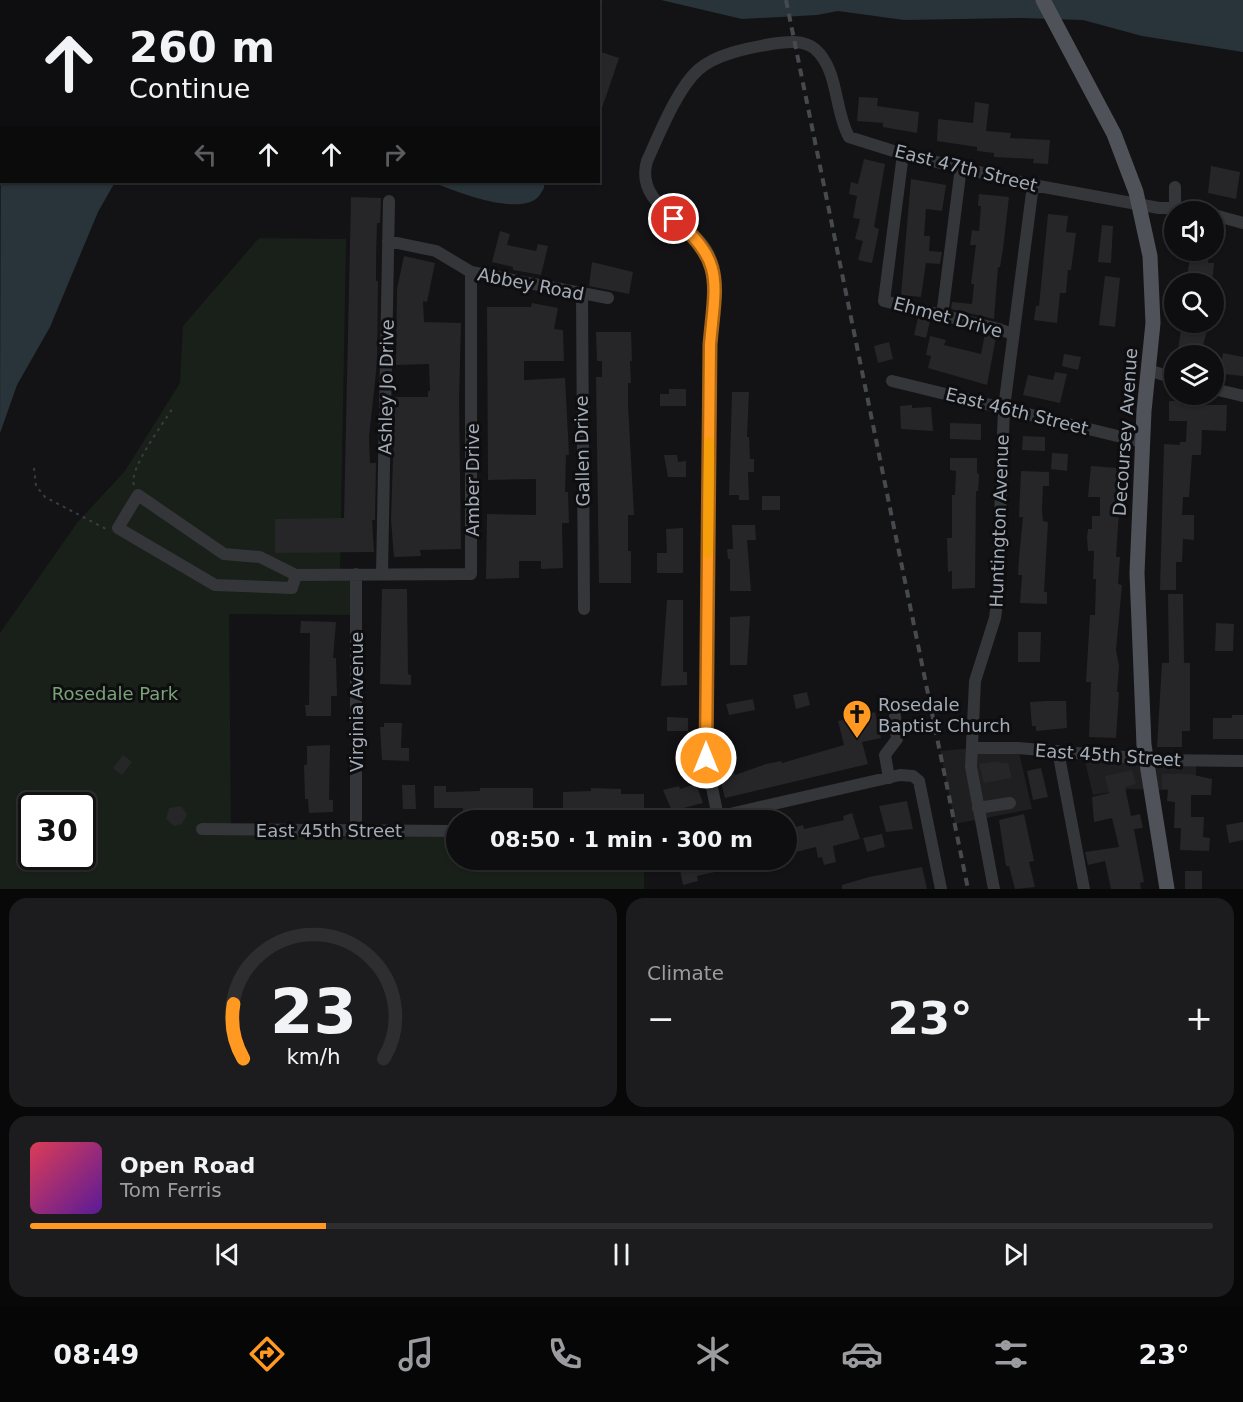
<!DOCTYPE html>
<meta charset="utf-8">
<style>
:root{--surface:#0e0e10;--page:#1c1c1e;--text:#f1f3f6;--muted:#9b9c9f;--line:#2e2e30;--accent:#ff9921}
body{margin:0;font-family:"DejaVu Sans",sans-serif;background:var(--page);color:var(--text);height:100vh;display:flex;flex-direction:column;font-size:22px;white-space:nowrap}
*{box-sizing:border-box;margin:0}
p{font-size:20px;color:var(--muted)}
.icon{flex:none;width:33px;height:33px;fill:none;stroke:currentColor;stroke-width:2;stroke-linecap:round;stroke-linejoin:round}
.map{position:relative;height:889px;overflow:hidden}
.drawer{display:flex;flex-direction:column;gap:9px;padding:9px;background:#080809;flex:1}
.drawer>*{flex:none}
.guide{position:absolute;left:0px;top:0px;width:600px;height:183px;box-shadow:0 2px 4px #0004,0 0 0 2px var(--line);background:#0e0e10;color:var(--text);overflow:hidden}
.fabs{position:absolute;left:1164px;top:201px;display:grid;gap:12px}
.fabs a{display:grid;place-items:center;width:60px;height:60px;border-radius:50%;background:var(--surface);box-shadow:0 2px 4px #0004,0 0 0 2px var(--line);font-size:30px}
.speed{position:absolute;left:18px;top:792px;display:flex;gap:12px;font-size:30px;font-weight:700;text-align:center}
.speed>*{display:grid;place-content:center;width:78px;height:78px;border-radius:50%;background:var(--surface);box-shadow:0 2px 4px #0004,0 0 0 2px var(--line);line-height:1}
.speed .limit{border:3px solid #111;border-radius:9px;background:#fff;color:#111}
.pin{position:absolute;display:grid;place-items:center;width:51px;height:51px;color:#fff;margin:-26px;border:3px solid #fff;border-radius:50%;box-shadow:0 2px 6px #0007}
.me{position:absolute;width:66px;margin:-33px;rotate:0deg;stroke-linejoin:round;filter:drop-shadow(0 0 4px #0008)}
.turn{display:flex;align-items:center;gap:21px;height:126px;padding:0 30px;font-size:27px}
.turn .icon{width:78px;height:78px;stroke-width:2.5}
.turn b{display:block;font-size:42px;line-height:51px}
.lanes{display:flex;align-items:center;height:57px;padding:0 30px;background:#0003;justify-content:center;gap:30px;direction:ltr}
.lanes .off{opacity:.35}
.big{font-size:45px;font-weight:700;line-height:1.1}
.drawer .tile{flex:1;display:flex;flex-direction:column;justify-content:center;gap:9px;min-width:0;padding:0 21px;border-radius:18px;background:var(--page)}
.drawer .dial{align-items:center;gap:0}
.dial svg{height:156px;overflow:visible;fill:none;stroke:var(--line);stroke-width:7;stroke-linecap:round;text-anchor:middle}
.dial text{fill:var(--text);stroke:none}
.song{display:flex;align-items:center;gap:18px}
.cover{width:72px;height:72px;border-radius:9px;background:linear-gradient(135deg,hsl(350 70% 55%),hsl(270 70% 35%))}
.played{height:6px;border-radius:3px;background:linear-gradient(90deg,var(--accent) 25%,var(--line) 25%)}
.keys{display:flex;justify-content:space-around;direction:ltr}
.heat{display:flex;justify-content:space-between;align-items:center;font-size:33px;direction:ltr}
.drawer .tiles{flex:1;display:grid;gap:9px;grid-template-columns:1fr 1fr}
.tile:last-child{grid-column:span 2}
.trip{position:absolute;left:446px;top:810px;width:351px;height:60px;border-radius:30px;background:var(--surface);box-shadow:0 2px 4px #0004,0 0 0 2px var(--line);font-weight:700;line-height:60px;text-align:center}
.tabs{display:flex;height:96px;justify-content:space-around;align-items:center;background:#060606;color:var(--muted)}
.tabs .icon{width:42px;height:42px}
.tabs .current{color:var(--accent)}
.tabs b{font-size:27px;color:var(--text)}
.map>svg:first-child{display:block}
.built{fill:#1f1f22}
.green{fill:#192019;fill-rule:evenodd}
.water{fill:#28343a}
.building{fill:#262629}
.lines{fill:none;stroke-linecap:round;stroke-linejoin:round}
.path{stroke:#3a3d41;stroke-width:2;stroke-dasharray:3 4.5;stroke-linecap:butt}
.minor{stroke:#34363a;stroke-width:12}
.major{stroke:#4f5359;stroke-width:15}
.rail{stroke:#464a4f;stroke-width:4;stroke-dasharray:8 6;stroke-linecap:butt}
.route-casing{stroke:#a66315;stroke-width:15}
.route{stroke:#ff9921;stroke-width:10}
.slow{stroke:#f59e0b;stroke-width:10}
.labels{text-anchor:middle;dominant-baseline:central;stroke-width:6;stroke-linejoin:round;paint-order:stroke}
.street-label{font-size:18px;fill:#a3acb7;stroke:#0e0e10}
.park-label{font-size:18px;fill:#7ba378;stroke:#0e0e10}
.poi-label{font-size:18px;fill:#a3acb7;stroke:#0e0e10;text-anchor:start}
</style>
<div class="map">
<svg width="1243" height="889" viewBox="0 0 1243 889">
<rect width="100%" height="100%" fill="#131315"/>
<path class="built" d="M974,748H1018L1032,809L955,824L940,751Z
M1083,753L1196,761V791L1129,789L1093,795Z"/>
<path class="green" d="M259,238L346,239L340,574H356L357,615L229,614L231,829L456,831V860H644V889H0V633L77,523L125,471L180,383L183,326ZM32,806H82V856H32Z"/>
<path class="water" d="M661,0H1243V52L1142,36L1083,20L1021,18L904,20L838,11L817,15L742,19Z
M1,83L2,182H115L98,212L50,327L17,385L0,433Z
M432,182H544V188C542,191 539,197 536,199C513,215 455,191 432,182Z"/>
<path class="building" d="M598,51L619,58L600,114H598Z
M859,97L878,98L877,106L919,112L917,133L883,127V123L857,121Z
M975,102L989,104L986,131L1011,133L1010,138L1050,140L1048,164L1033,163L1034,159L994,157V153L977,151V147L937,141L938,119L973,123Z
M864,159L885,164L874,227L879,229L872,263L858,260L863,241L855,239L860,219L853,218L857,196L849,194L851,182L858,184Z
M1211,166L1240,172L1236,199L1208,193Z
M911,179L946,185L942,211L926,209L924,236H930L929,251L942,252L940,264L926,263L921,297L901,295Z
M979,194L1009,197L1003,249L1000,267H998L994,319L951,309L952,302L972,304L974,284H971L976,245H970L972,230L979,231L981,206H978Z
M351,197L381,198L380,223H377L376,256V281H378L377,363L369,437L370,463H376L375,520H372L374,552L275,553V519L344,518Z
M1048,214L1068,216L1066,232L1076,233L1071,270H1068L1066,293H1060L1057,323L1034,320L1036,306H1039Z
M1102,225L1113,226L1111,263L1098,262Z
M500,231L510,234L507,245L536,251L538,244L548,246L541,275L513,270V267L492,262Z
M1191,250H1210L1208,263H1214L1212,284H1186Z
M404,256L435,263L427,302L423,301L424,322L461,323L459,399L461,549L420,550L421,556L394,557L391,520L395,397H428V391H430L429,364L396,365L397,289Z
M592,262L633,272L629,294L589,286Z
M1105,276L1120,278L1115,327L1099,325Z
M532,303L558,308L554,329L563,330L564,361H524V380L565,378L569,455H566L565,492H568L569,523H562L563,568L541,569V561H519V578L486,579L487,514L536,515V479L488,480L487,307H531Z
M918,318L930,321L926,338L914,335Z
M1182,325L1208,328L1201,352L1178,349Z
M596,332H631L632,361H630L631,383H628V404L634,515H628V551H631V583H599L596,377H602V361H597Z
M985,334L996,337L987,385L928,368L931,356L926,355L930,336L946,340L944,345L981,354Z
M889,342L893,359L878,363L874,346Z
M1223,353L1243,357V376L1214,373V359H1222Z
M1064,354L1081,357L1078,370L1062,366Z
M1055,372L1067,374L1060,403L1023,395L1028,375L1053,380Z
M669,389H686V406H660V394H669Z
M732,392H749L747,437H749L750,459H754V472H748L749,500H739V495H729Z
M1169,401H1182L1181,405H1227L1226,431L1202,430L1201,455H1192L1189,497H1183L1182,515H1194V540L1183,539L1182,562H1176V590H1160L1164,444L1180,445V442H1186L1187,421H1169Z
M912,405V408L931,407L933,431L901,429L900,406Z
M950,423L981,424V440L950,439Z
M1023,436L1045,437V451L1022,450Z
M1052,453L1068,454L1067,471L1051,469Z
M664,455H677L678,462L686,461V477H668Z
M950,458H977V473L979,474L978,491H976L975,588L952,589V571L948,572L947,538H952V495H955L956,471L950,470Z
M1091,466L1118,468L1114,512H1119L1116,557H1120L1118,584L1122,585L1116,650L1119,666L1117,692H1119L1116,738L1089,737L1091,682H1086L1090,615H1095L1096,579H1093L1094,551H1088L1087,538L1088,529H1092V516H1100V497H1088Z
M1021,471L1049,472V486H1043L1042,509L1043,521L1048,522L1044,592H1047V604L1020,603L1022,575H1018L1019,558L1023,517H1019Z
M762,496H780V510H762Z
M732,525H755L756,540H747L751,591H730V559H728L727,549H733Z
M683,528V573H657V553H667L666,529Z
M382,589H407L408,674L411,675V685L380,684Z
M1168,594H1183L1184,663H1190V731H1182V747H1157L1162,663H1169Z
M667,600H683V672H687V685L661,686Z
M750,616L747,665H730V617Z
M301,621L336,622L333,658H336L337,696H331V716H306L305,705H309L310,633H300Z
M1216,623L1234,624L1233,651H1215Z
M1018,632H1041L1040,662H1018Z
M807,692L810,705L796,709L793,695Z
M753,699L755,710L729,715L726,704Z
M1046,701H1066L1067,728L1036,731V726H1032L1030,702Z
M875,712L881,738L862,742L868,764L725,798L719,775L734,771L735,775L766,764L781,761L782,763L844,745L838,721Z
M1232,715H1243V739H1213V718H1232Z
M667,717L688,718V731H667Z
M384,723H402L401,748H409V761L382,760L380,727H384Z
M330,745L329,800H333V812L309,813L308,799H305L304,765H307V746Z
M123,755L132,762L122,775L113,768Z
M993,762L1008,763L1012,778L984,783L979,764Z
M1041,768L1048,797L1033,800L1027,771Z
M1132,770L1136,784L1125,787L1131,816L1140,814L1143,828L1134,829L1144,882L1140,883L1141,889H1111L1105,861L1088,865L1085,852L1119,847L1112,818L1094,822L1092,797L1109,793L1105,776Z
M1162,774H1189L1212,779L1211,795H1191V817H1204L1203,837L1210,838L1209,851L1180,850L1181,828H1174L1175,802L1167,801L1168,789H1162Z
M696,784L703,803L672,811L663,790L679,786L680,789Z
M402,785H415L416,809H403Z
M434,786H446V792L480,791V788H533V814L463,812V808H434Z
M591,788L621,789V794H644V809H620V814L563,813V792L591,791Z
M907,801L913,829L886,832L879,806Z
M181,806L187,814L182,824L174,826L166,819L169,808Z
M852,813L860,839L833,846L836,862L824,865L822,857L818,858L816,847L792,853L786,830L803,825L804,829L844,820L843,816Z
M1024,814L1034,861L1029,862L1035,887L1015,889L1009,866H1006L999,820Z
M1243,822V840L1229,843L1226,825Z
M882,834L885,847L867,852L863,838Z
M678,860H753L754,863L697,876L698,881L683,885Z
M922,867L927,889H842V885L869,877Z
M1185,871H1202V889H1185Z"/>
<g class="lines">
<path class="path" d="M34,468L36,486L45,497L106,529
M134,485C128,470 163,424 172,409"/>
<path class="minor" d="M903,154L884,301L999,329L1012,334
M1175,208V187
M1214,215L1243,223
M388,241L436,251L471,272L608,298
M582,294L584,609
M942,316L961,167
M1148,370L1174,378
M892,381L1142,442
M1214,389L1243,396
M382,574L389,201
M296,575L292,588L215,585L118,528L138,495L224,554L260,557L296,575L471,574V272
M974,748H1018L1158,760L1243,761
M1058,751L1084,889
M889,778L885,755L897,739L895,716
M978,808L1010,803
M718,817L706,758L710,345C712,317 721,279 708,253C691,221 634,205 647,161C659,135 677,89 698,70C716,54 748,48 771,44C785,42 803,39 815,49C839,70 834,110 849,137L903,154L1033,185L1159,208H1184L1198,212
M704,820L900,775L913,776L919,781L941,889
M202,829L456,831
M356,830V574
M994,889L971,767L975,681L995,618L997,602L1004,408L1033,185"/>
<path class="major" d="M1043,0L1114,134L1136,192L1150,256L1153,323L1144,411L1137,573L1144,745L1167,889"/>
<path class="rail" d="M786,0L968,889"/>
</g>
<g class="lines">
<g class="route-casing">
<path id="route" d="M674,219C726,261 715,284 710,345L706,758"/>
</g>
<use href="#route" class="route"/>
<path class="slow" d="M708,553L709,442"/>
</g>
<defs>
<g id="church-pin" transform="scale(1.5)"><path d="M0 17L-7.5 6A9.5 9.5 0 1 1 7.5 6Z" fill="#ff9921" stroke="#0e0e10"/><path d="M-1.2-6h2.4v3.5h3.3v2.4h-3.3V6h-2.4V-.1h-3.3v-2.4h3.3Z" fill="#111"/></g>
</defs>
<g fill-rule="evenodd">
<use href="#church-pin" x="857" y="714"/>
</g>
<g class="labels">
<g class="street-label">
<text transform="translate(966 168) rotate(14)">East 47th Street</text>
<text transform="translate(531 284) rotate(11)">Abbey Road</text>
<text transform="translate(948 317) rotate(15)">Ehmet Drive</text>
<text transform="translate(386 387) rotate(-89)">Ashley Jo Drive</text>
<text transform="translate(1017 411) rotate(14)">East 46th Street</text>
<text transform="translate(1125 432) rotate(-86)">Decoursey Avenue</text>
<text transform="translate(582 451) rotate(-91)">Gallen Drive</text>
<text transform="translate(472 480) rotate(-90)">Amber Drive</text>
<text transform="translate(999 521) rotate(-88)">Huntington Avenue</text>
<text transform="translate(356 702) rotate(-90)">Virginia Avenue</text>
<text transform="translate(1108 755) rotate(4)">East 45th Street</text>
<text x="329" y="830">East 45th Street</text>
</g>
<g class="park-label">
<text x="115" y="693">Rosedale Park</text>
</g>
<g class="poi-label">
<text x="878" y="704">Rosedale<tspan x="878" dy="21">Baptist Church</tspan></text>
</g>
</g>
</svg>
<div class="fabs">
<a><svg class="icon" aria-label="sound" viewBox="0 0 24 24"><path d="M4 9h4l5-4v14l-5-4H4zM17 9q2 3 0 6"/></svg></a>
<a><svg class="icon" aria-label="search" viewBox="0 0 24 24"><circle cx="10" cy="10" r="6"/><path d="M15 15l6 6"/></svg></a>
<a><svg class="icon" aria-label="layers" viewBox="0 0 24 24"><path d="M12 4l9 5-9 5-9-5zM3 14l9 5 9-5"/></svg></a>
</div>
<div class="speed"><div class="limit">30</div></div>
<div class="pin" style="left:674px;top:219px;background:#d93025"><svg class="icon" aria-label="arrive" viewBox="0 0 24 24"><path d="M6 21V4h12l-3 4 3 4H6"/></svg></div>
<svg class="me" style="left:706px;top:758px" viewBox="-20 -20 40 40"><circle r="17" fill="#ff9921" stroke="#fff" stroke-width="3"/><path d="M0-11L8 9 0 5-8 9z" fill="#fff"/></svg>
<div class="trip">08:50 · 1 min · 300 m</div>
<div class="guide">
<div class="turn"><svg class="icon" aria-label="ahead" viewBox="0 0 24 24"><path d="M12 20V5M6 11l6-6 6 6"/></svg><div><b>260 m</b>Continue</div></div>
<div class="lanes"><svg class="icon off" aria-label="left" viewBox="0 0 24 24"><path d="M17 20v-9H6M10 6l-5 5 5 5"/></svg><svg class="icon" aria-label="ahead" viewBox="0 0 24 24"><path d="M12 20V5M6 11l6-6 6 6"/></svg><svg class="icon" aria-label="ahead" viewBox="0 0 24 24"><path d="M12 20V5M6 11l6-6 6 6"/></svg><svg class="icon off" aria-label="right" viewBox="0 0 24 24"><path d="M7 20v-9h11M14 6l5 5-5 5"/></svg></div>
</div>
</div>
<section class="drawer">
<div class="tiles">
<div class="tile dial"><svg viewBox="0 0 100 80">
<path d="M14 69A42 42 0 1 1 86 69"/>
<path d="M14 69A42 42 0 0 1 9 41" stroke="#ff9921"/>
<text x="50" y="56" font-size="32" font-weight="700">23</text>
<text x="50" y="72" font-size="11">km/h</text>
</svg></div>
<div class="tile"><p>Climate</p>
<div class="heat"><a>−</a><b class="big">23°</b><a>+</a></div>
</div>
<div class="tile">
<div class="song"><i class="cover"></i><div><b>Open Road</b><p>Tom Ferris</p></div></div>
<div class="played"></div>
<div class="keys"><svg class="icon" aria-label="previous" viewBox="0 0 24 24"><path d="M18 5L8 12l10 7zM5 5v14"/></svg><svg class="icon" aria-label="pause" viewBox="0 0 24 24"><path d="M8 5v14M16 5v14"/></svg><svg class="icon" aria-label="next" viewBox="0 0 24 24"><path d="M6 5l10 7-10 7zM19 5v14"/></svg></div>
</div>
</div>
</section>
<nav class="tabs">
<b>08:49</b>
<svg class="icon current" aria-label="directions" viewBox="0 0 24 24"><path d="M12 3l9 9-9 9-9-9zM9 14v-3h6M13 9l2 2-2 2"/></svg>
<svg class="icon" aria-label="music" viewBox="0 0 24 24"><path d="M9 18V5l10-2v13"/><circle cx="6" cy="18" r="3"/><circle cx="16" cy="16" r="3"/></svg>
<svg class="icon" aria-label="phone" viewBox="0 0 24 24"><path d="M5 4h4l2 5-3 2q2 4 5 5l2-3 5 2v4C11 20 4 13 5 4z"/></svg>
<svg class="icon" aria-label="climate" viewBox="0 0 24 24"><path d="M12 3v18M4 7l16 10M4 17L20 7"/></svg>
<svg class="icon" aria-label="car" viewBox="0 0 24 24"><path d="M5 17H2v-5l4-1 3-4h7l3 4 3 1v5h-3M9 17h6M6 11h13"/><circle cx="7" cy="17" r="2"/><circle cx="17" cy="17" r="2"/></svg>
<svg class="icon" aria-label="filters" viewBox="0 0 24 24"><path d="M4 7h16M4 17h16"/><circle cx="9" cy="7" r="2"/><circle cx="15" cy="17" r="2"/></svg>
<b>23°</b>
</nav>
